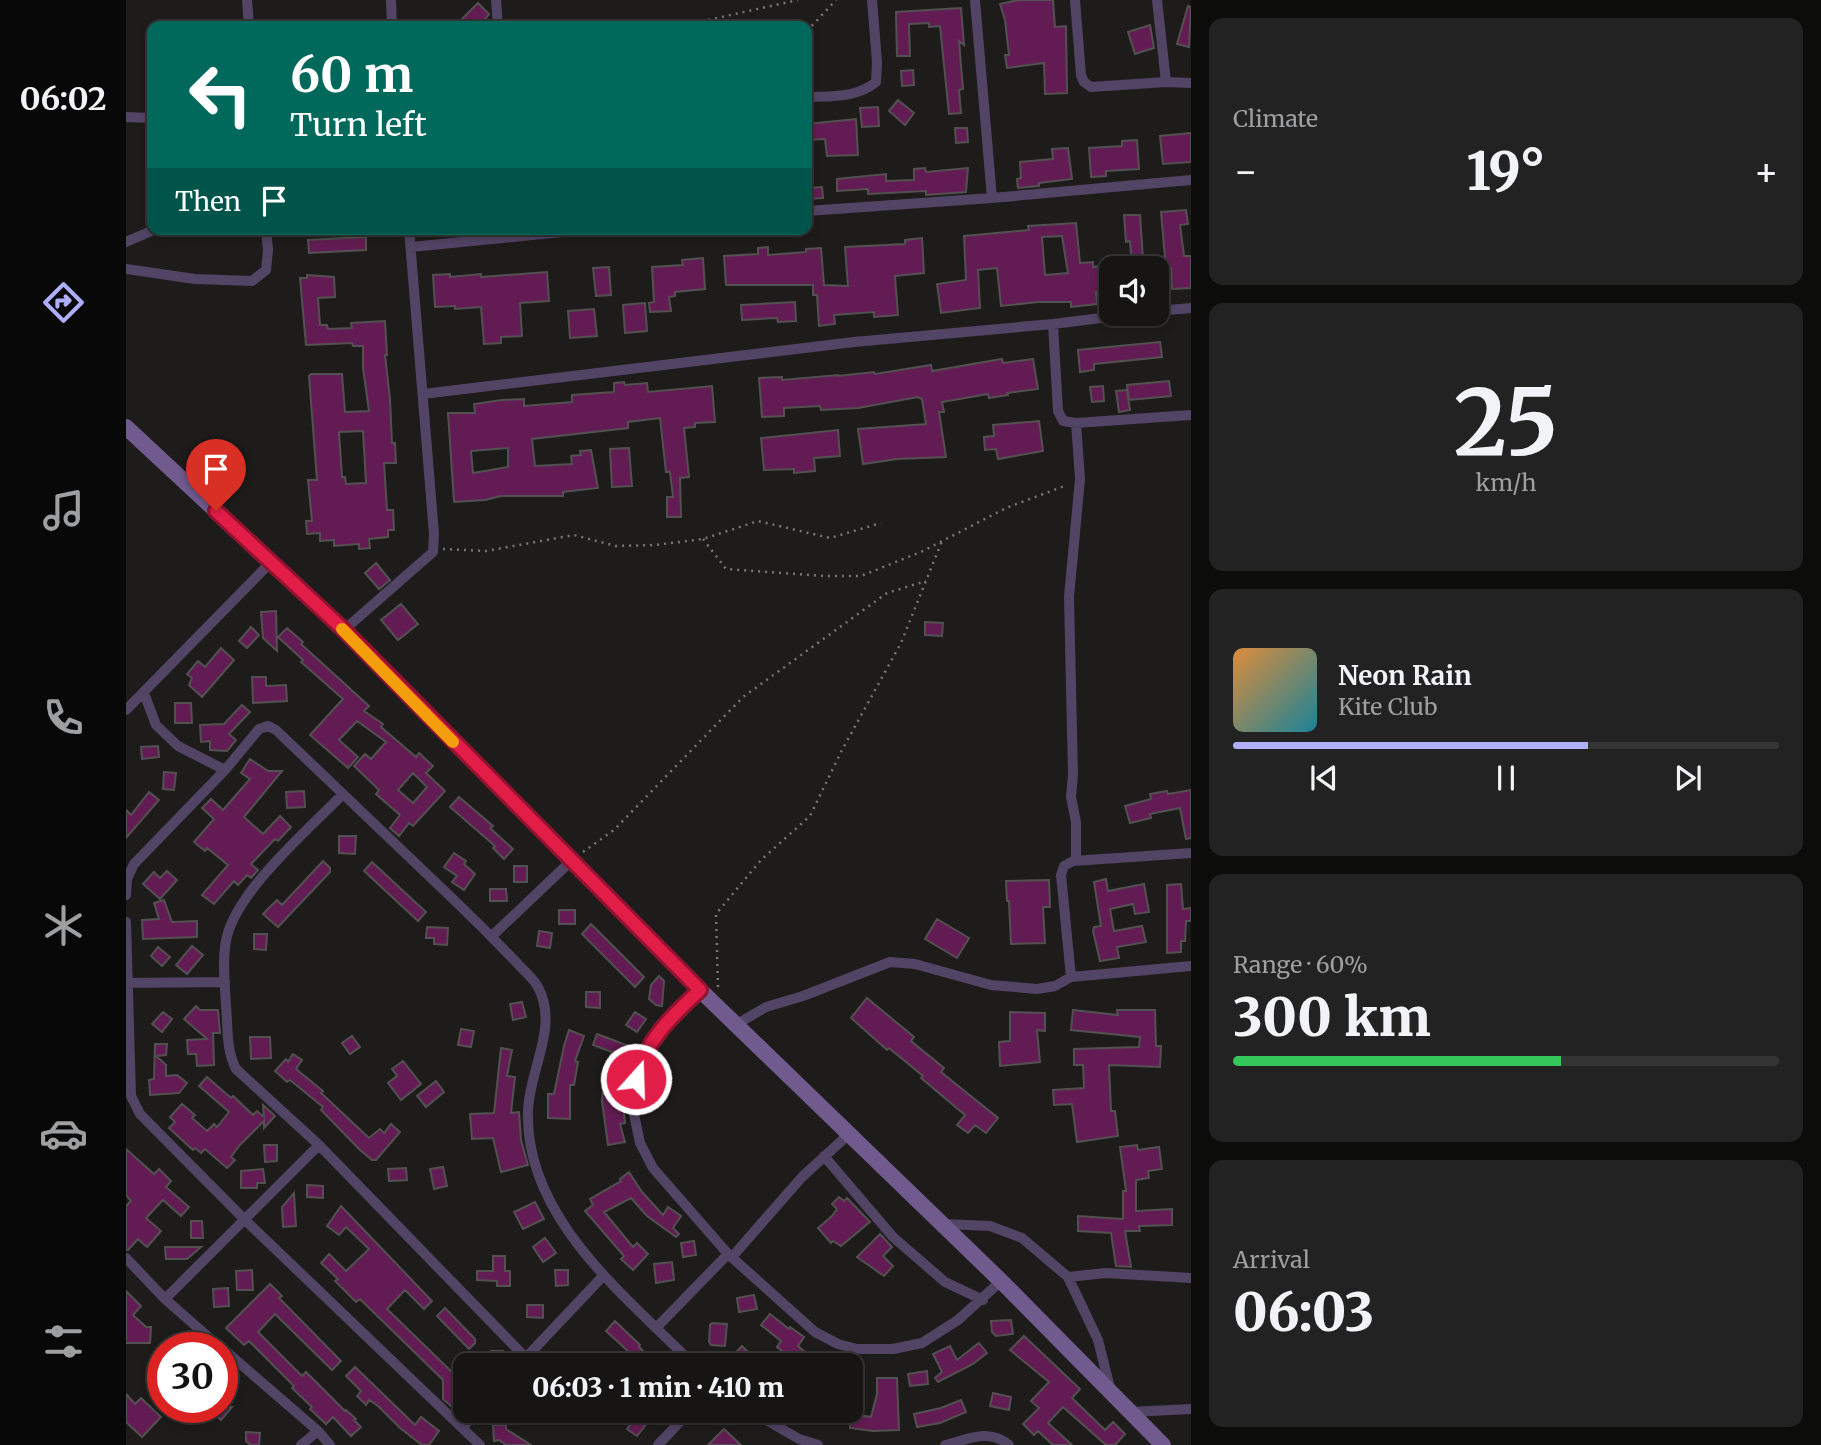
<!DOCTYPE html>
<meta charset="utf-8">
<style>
:root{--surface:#161514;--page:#232222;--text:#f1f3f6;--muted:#9e9fa0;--line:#353434;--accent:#afaefa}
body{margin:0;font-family:Merriweather,serif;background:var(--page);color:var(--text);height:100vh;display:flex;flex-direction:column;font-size:26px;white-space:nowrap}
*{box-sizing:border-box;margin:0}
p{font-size:23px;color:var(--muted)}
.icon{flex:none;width:38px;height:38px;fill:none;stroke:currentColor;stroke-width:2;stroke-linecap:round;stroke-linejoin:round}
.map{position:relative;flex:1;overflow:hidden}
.sheet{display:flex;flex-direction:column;gap:18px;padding:18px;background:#0c0c0b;width:630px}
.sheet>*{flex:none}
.hud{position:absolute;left:21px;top:21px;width:665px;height:214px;border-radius:14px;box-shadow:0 4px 10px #0003,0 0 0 2px var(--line);background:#00695c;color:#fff;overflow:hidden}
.tools{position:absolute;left:973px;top:256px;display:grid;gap:14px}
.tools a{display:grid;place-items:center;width:70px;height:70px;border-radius:14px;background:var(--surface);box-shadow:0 4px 10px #0003,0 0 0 2px var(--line);font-size:35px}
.speed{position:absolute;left:21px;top:1332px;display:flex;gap:14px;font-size:35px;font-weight:700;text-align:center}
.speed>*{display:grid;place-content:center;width:91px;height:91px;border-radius:50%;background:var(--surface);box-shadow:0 4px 10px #0003,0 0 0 2px var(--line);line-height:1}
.speed .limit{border:10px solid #d22;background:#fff;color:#111}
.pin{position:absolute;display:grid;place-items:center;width:60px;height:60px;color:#fff;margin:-72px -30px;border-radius:50% 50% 50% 0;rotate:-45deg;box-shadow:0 0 7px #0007}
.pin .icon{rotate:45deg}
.me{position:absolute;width:77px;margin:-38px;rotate:20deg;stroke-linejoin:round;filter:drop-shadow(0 0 5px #0008)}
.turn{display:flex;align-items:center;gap:24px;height:147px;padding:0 28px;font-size:32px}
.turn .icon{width:91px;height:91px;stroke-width:2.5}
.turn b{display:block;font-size:49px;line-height:60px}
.then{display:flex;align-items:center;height:66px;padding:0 28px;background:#0003;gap:14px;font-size:26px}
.big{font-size:52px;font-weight:800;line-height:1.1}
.sheet .card{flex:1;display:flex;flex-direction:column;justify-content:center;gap:10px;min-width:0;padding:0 24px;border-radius:14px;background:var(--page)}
.sheet .dial{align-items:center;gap:0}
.dial b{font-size:91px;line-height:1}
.song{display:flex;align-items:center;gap:21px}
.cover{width:84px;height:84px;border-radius:10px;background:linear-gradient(135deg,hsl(30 70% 55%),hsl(190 70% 35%))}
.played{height:7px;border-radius:4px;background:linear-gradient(90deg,var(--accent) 65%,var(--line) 65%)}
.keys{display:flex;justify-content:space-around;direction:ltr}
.heat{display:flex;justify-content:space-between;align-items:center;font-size:38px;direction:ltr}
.charge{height:10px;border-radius:5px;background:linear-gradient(90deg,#34c759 60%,var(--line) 0)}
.trip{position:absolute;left:327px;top:1353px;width:410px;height:70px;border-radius:14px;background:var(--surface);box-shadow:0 4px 10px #0003,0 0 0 2px var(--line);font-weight:800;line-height:70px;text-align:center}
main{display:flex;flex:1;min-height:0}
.tabs{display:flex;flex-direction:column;width:126px;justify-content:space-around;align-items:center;background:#090808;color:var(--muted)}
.tabs .icon{width:49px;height:49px}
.tabs .on{color:var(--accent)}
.tabs b{font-size:32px;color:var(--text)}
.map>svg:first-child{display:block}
.building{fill:#631c53;stroke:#535052;stroke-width:2;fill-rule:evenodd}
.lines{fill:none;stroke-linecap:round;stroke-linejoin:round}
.path{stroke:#797776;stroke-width:2.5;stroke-dasharray:2 5;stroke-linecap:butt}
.street{stroke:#524465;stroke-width:10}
.secondary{stroke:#715a8e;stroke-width:16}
.route-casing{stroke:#92132f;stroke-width:18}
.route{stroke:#e11d48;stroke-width:12}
.slow{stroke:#f59e0b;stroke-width:12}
</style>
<main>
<nav class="tabs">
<b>06:02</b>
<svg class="icon on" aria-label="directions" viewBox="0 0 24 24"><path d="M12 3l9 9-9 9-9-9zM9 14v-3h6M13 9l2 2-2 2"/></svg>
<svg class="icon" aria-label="music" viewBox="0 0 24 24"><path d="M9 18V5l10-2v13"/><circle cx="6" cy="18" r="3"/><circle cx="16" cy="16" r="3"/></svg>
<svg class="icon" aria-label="phone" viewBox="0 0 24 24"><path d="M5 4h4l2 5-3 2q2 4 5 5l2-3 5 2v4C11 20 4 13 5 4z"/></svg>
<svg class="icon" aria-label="climate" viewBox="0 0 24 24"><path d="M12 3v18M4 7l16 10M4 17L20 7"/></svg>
<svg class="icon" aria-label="car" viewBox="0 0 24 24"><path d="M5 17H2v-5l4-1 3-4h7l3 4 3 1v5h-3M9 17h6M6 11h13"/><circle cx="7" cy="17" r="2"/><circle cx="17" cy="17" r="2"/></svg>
<svg class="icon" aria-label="filters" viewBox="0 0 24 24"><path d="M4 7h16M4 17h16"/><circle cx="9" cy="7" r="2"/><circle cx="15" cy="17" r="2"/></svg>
</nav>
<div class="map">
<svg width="1065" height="1445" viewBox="0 0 1065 1445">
<rect width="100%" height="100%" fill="#1e1c1b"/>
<path class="building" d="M892,0H927L929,27L940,26L941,93L919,94L918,63L881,68L879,55H883L879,20L874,4Z
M352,3L363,14L354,26H329Z
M1062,6L1065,7L1063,47L1051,44Z
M835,8L838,45L833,41L837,89L833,90L835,113L823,114L814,26L803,27V23L783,24L784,56H771L770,12Z
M1024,25L1028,48L1009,54L1002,32Z
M787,70L788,85L776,86L775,71Z
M772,100L788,113L779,125L763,111Z
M752,107L753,126L736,127L734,108Z
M730,119L732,155L701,156L699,139L681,140V124Z
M829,128H841L842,142L830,143Z
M1065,133V162L1037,164L1034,136Z
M1011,140L1013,169L980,171V176L965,177L963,148L996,146V141Z
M942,148L946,179L913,183V186L892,188L891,179L895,178L894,162L927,159L926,149Z
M799,168L800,172L842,168L840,192L800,195V191L742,194V189L711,191V179L760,174V181L788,180V169Z
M696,187L697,198L682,199V188Z
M1060,210L1062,224L1054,225L1058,256H1065V288L1046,289L1045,268H1006L1004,241L1000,242L998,215H1014L1017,259L1039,258L1035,212Z
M950,223L954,263L967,262V267L985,264V290L970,292L971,304L945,307V302H912L875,306L871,268L852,270L854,308L815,313L811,284L840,280L838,236L903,230L902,226ZM936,236L942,273L919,275L916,237Z
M240,237V250L183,253L182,240Z
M796,238L798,273L769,276L772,315L748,317V312L708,315L709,324L693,326L691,295H687V285H600L598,256L632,254V248L642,247V255L680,252V249L695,248L698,285L722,286L719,247L779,244V240Z
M577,258L579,289L549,292V296L543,297L545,311L524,312L523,303L528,302L526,267L557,265L556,260Z
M483,267L485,295L470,296L467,268Z
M421,272L423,301L394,303L396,336L375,337V343L358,344L355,307L329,309V306L309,307L307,275L324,274V277L355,274V277Z
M181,275L208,277L209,297L192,298L194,325H201L202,329L226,328L225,323L259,321L261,355H259L264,399L266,443H269L270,463H258L261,510H267L268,530H262V537L243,539L244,548L233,549V544L208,546V540L194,541V533L181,534L180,521H186L182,480H191L183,376L185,374H216L219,412L243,411L237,368V346H227L226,343L180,345L174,278H181ZM237,431L240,483L220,484L219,477H216L213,432Z
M669,302L670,321L652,322L651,318L616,320L615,305Z
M519,303L521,331L499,333L497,305Z
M468,309L471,336L444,338L442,311Z
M1034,342L1036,357L968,364V370L954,372L952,350Z
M876,359L877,363L907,359L912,389L881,393L882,395L863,398L862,394L816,402L818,412H813L820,457L771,459L737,464L732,429L800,424L796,399L792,397L732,408L695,410L694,406L658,408V416L636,417L633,378L656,377V380L712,375V376L748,372L749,374L805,365L806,371Z
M1043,381L1045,396L1003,400L1001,385Z
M498,382L499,385L521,383L522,392L586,386L589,422L569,423V427L558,428L563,477L554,478L555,517H541V497H547L544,472H540L534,418L502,422V428L406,439L409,466L446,464L445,456L455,455L454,451L465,450L472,488L437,492V496H375L359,500L328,502L322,413H349L348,404L376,400L398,399V406L446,402V395L488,392V383ZM382,448V467L347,473L345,451Z
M977,386L978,401L966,402L964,387Z
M1001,390L1004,410L993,412L990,391Z
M913,421L917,451L872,459L870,449L859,450L858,437L868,436L867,425Z
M712,430L714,456L688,458L689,471L668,473V469L638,470L635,438Z
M503,448L506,486L486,487L484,449Z
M250,563L264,580L253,589L239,573Z
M275,604L292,624L272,640L255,620Z
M150,611L151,651L137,638L135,612Z
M799,622L817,623L816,636L799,635Z
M125,627L133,635L121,648L113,641Z
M161,628L177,642L175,644L243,706L238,711L257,724L255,727L290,757L293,753L307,766L300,773L319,791L287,826L283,823L273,836L264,828L274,815L250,794L253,790L228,766L239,754L245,759L260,742L231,721L213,740L232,757L222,768L184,735L217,699L175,662L177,660L152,637ZM287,773L301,787L287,803L272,790Z
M95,648L108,660L76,697L63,685L66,678L61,674L72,661L79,667Z
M126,677H140V686L160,685L161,701L127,703Z
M49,703H65L66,723H49Z
M116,705L124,712L103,734L110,740L101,751L84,750V741L75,742L74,725L98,724Z
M32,746L33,757L16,759L15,747Z
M124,759L142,771H156L118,817L137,834L154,816L165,827L152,841L149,839L125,864L132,870L125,878L121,875L112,885L108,881L88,904L76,895L102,865L81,848L79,851L68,842L88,819L76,808L85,799L97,810L124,779L115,773Z
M38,772L50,773L48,790L37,789Z
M1065,790V838L1060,839L1054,808L1024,814L1025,818L1004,823L999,806L1025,799L1024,794L1041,791L1042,794Z
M178,791L179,807L161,808L160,792Z
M23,792L33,800L0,838V810L5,815Z
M333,797L367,826L364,828L387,849L378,859L367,848L369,846L324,807Z
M213,836H230L229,854L213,853Z
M328,853L340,861L338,864L349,874L338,890L326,882L331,876L318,867Z
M197,861L204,868V872L152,927L137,914L151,900L156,905Z
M246,862L300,912L292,921L238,871Z
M388,866H401V882H388Z
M41,871L51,880L34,899L17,884L28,872L34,878Z
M980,879L982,891L1018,884L1023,912L1009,914L1007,904L984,909L988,931L1016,926L1020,942L991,947L993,958L974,961L967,931L968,927L975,926L968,882Z
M923,880L924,907H917L919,943L885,944L883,901H881L880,881Z
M1055,884L1057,909L1065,908V921H1060L1059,941H1055V952L1041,953V885Z
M364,889H380L381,901H364Z
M38,900L46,922L71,921V937L17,939L16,920L33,919L28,903Z
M433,910H449V924H433Z
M811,919L843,938L831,958L799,939Z
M465,924L518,977L509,987L456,934Z
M301,927L322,928L321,945L308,944V938H300Z
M413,931L426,933L424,948L411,946Z
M128,934H141L140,950L128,949Z
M66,946L77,955L61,974L50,965Z
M32,947L44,957L36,966L25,956Z
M533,976L538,981L536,1006L530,1005L523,999L525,985Z
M460,992H474V1008L460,1007Z
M741,998L788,1037L785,1041L818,1068L815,1072L872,1118L860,1133L849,1125L842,1133L831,1125L839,1115L795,1078L797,1076L763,1048L761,1050L725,1018Z
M396,1002L400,1017L387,1020L384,1004Z
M70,1006L74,1010H92L94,1033H87L88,1065L71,1066L70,1054H62L61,1040L81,1039L58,1019Z
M947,1010L992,1015L991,1010H1029L1030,1046H1035L1034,1067L983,1065L985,1111H989L992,1136L951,1142L946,1104L928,1105L927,1090L958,1088L957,1065H948V1049L1013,1047L1014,1037L945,1030Z
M37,1012L46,1019L36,1032L26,1024Z
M509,1012L520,1019L511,1032L500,1025Z
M884,1012L919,1013V1031L911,1030L914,1062L874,1066L873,1042L884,1041Z
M335,1029L348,1031L345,1047L332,1045Z
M443,1030L458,1036L449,1061L452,1062L448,1085H444V1119L422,1118V1094H428L438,1046Z
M471,1034L503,1046L496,1061L484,1056L486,1052L467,1045Z
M226,1036L234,1047L224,1054L216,1043Z
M124,1037H144L145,1058L125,1059Z
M29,1044H41L40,1055L30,1056L40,1065V1076L51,1075L61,1083L53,1093L24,1095L23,1080L28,1079Z
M375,1048L386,1050L381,1076L389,1077L385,1113L393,1112L395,1140L402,1165L375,1172L367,1138L346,1139L344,1114L368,1113Z
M167,1054L176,1060L170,1069L197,1091L195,1093L243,1138L254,1129L258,1133L265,1124L274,1132L250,1160H246L234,1150L195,1110L197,1107L164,1080L161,1082L149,1071L160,1059L162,1062Z
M277,1061L295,1084L275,1100L262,1083L271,1076L266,1069Z
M81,1077L105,1098L107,1096L127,1115L131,1111L138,1117L137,1105L149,1116L138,1128V1121L113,1146L105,1157L109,1160L101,1168L79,1149L75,1153L69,1148L67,1150L43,1128L49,1122L44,1117L56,1104L69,1115L66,1118L81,1131L88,1124L91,1127L103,1112L73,1086Z
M478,1079L491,1080L489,1104L497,1103L499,1123L494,1124L499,1142L482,1145L476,1101Z
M310,1081L318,1092L300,1107L291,1096Z
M138,1145H151V1161L139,1162Z
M1011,1145L1012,1150L1033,1147L1036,1169L1022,1171L1023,1178L1010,1180V1211L1046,1209V1225L1013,1226L1014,1231H999L1005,1267L990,1266L985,1233L952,1231V1216L997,1219V1191H1000L994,1147Z
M0,1149L28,1174L33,1169L45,1181L40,1187L63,1207L55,1216L37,1200L20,1218L35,1231L21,1247L12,1239L2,1250H0V1206L5,1201L0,1195Z
M317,1167L321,1186L308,1189L304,1169Z
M280,1168L281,1180L263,1181L262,1169Z
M137,1169L139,1183H131V1188H115V1171Z
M503,1172L516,1192L537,1215L542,1207L555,1216L547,1228L553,1234L550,1237L521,1216L505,1198L478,1212L507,1247L511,1243L522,1254L507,1270L495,1259L498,1256L459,1211L467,1205L464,1199L495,1181L494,1179Z
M181,1185L197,1186V1198L181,1197Z
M168,1193L170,1226L157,1227L156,1207Z
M713,1197L718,1201L721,1198L744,1222L715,1246L707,1241L705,1243L692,1228L706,1216L711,1209L706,1204Z
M409,1202L418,1219L397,1229L388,1212Z
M215,1206L306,1301L298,1309L279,1290L261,1309L332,1378L340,1365V1406H325L317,1399V1380L234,1299L230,1302L209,1281L212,1279L195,1263L203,1254L220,1271L243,1249L220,1227L213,1235L201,1226Z
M65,1221H76L77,1238H65Z
M754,1234L766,1247L757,1256L767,1266L758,1276L731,1257Z
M419,1238L430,1253L417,1262L407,1247Z
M568,1241L570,1255L557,1257L555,1243Z
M39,1247H75L61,1259H40Z
M367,1256H379V1271H384V1286H371V1281L351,1280V1271H367Z
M546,1262L548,1280L530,1283L528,1264Z
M126,1270L127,1290H111L110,1271Z
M429,1270H442V1285L430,1286Z
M144,1284L156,1296L153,1298L215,1361L206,1370L149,1314L132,1332L176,1376L180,1372L219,1411L220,1410L230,1419L228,1420L235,1427L225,1436L207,1417L200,1424L184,1409L186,1407L166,1388L168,1386L123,1341L118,1345L100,1328Z
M102,1288L103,1306L88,1307L87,1289Z
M0,1291L15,1306L7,1315L20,1327H25L24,1343H0Z
M628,1295L631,1309L613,1312L611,1298Z
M401,1305H417V1318L401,1317Z
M319,1308L349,1339V1343L343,1349L311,1316Z
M644,1314L663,1329L664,1327L678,1337L672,1346L680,1353L708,1365H673L651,1347L655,1341L635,1325Z
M885,1320L887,1334L870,1336L866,1332L865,1321Z
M489,1321L514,1345L513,1347L532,1365H517L480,1331Z
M586,1323L601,1324L599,1346L585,1345L583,1342L584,1325Z
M898,1336L954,1389L946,1398L979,1430L987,1422L999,1434L989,1445H980L937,1407L922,1423L946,1445H927L912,1431L908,1435L897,1424L913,1408L905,1401L923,1382L884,1350Z
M853,1343L861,1353L847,1364L812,1382L809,1378L816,1372L807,1354L824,1346L831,1360Z
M616,1346L628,1358L622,1365H598Z
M365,1351H377V1365H365Z
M229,1367L289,1425L295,1417L313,1431L303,1445H296L274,1428L252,1406L243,1400L240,1405L231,1396L235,1391L220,1376Z
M724,1371L736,1374L728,1404L724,1403Z
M801,1371L802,1384L784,1386L782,1374Z
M751,1378H771L773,1430L747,1431L724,1428L726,1414L745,1417L751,1394Z
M867,1393L885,1397L883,1410L864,1406Z
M0,1394L9,1404L15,1398L35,1417L16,1437L0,1422Z
M835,1400L840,1412L814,1423L791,1427L788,1414L815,1408Z
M80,1407H106L95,1420Z
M509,1418L519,1426L511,1436L501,1429Z
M367,1425H380V1429L405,1445H380L373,1440L368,1441Z
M598,1429L615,1445H582Z
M120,1432L134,1433L133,1445H125L120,1441Z"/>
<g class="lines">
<path class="path" d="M555,26L672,0
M681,31L710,0
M577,539L600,569L697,576H735L797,551L880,508L941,485
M317,549L360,551L448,535L490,546L529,545L577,539L632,521L704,538L755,523
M457,852L488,830L617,697L761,593L800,581
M592,987L590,914L635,860L684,816L716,750L775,643L816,541"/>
<path class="street" d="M121,0L123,26
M265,0L266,26
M370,0L372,26
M949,0L955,75L958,82L965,87L1040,82L1065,83
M1031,0L1040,82
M681,97C705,96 731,98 750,82L751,62L746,0
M0,117L26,118
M866,198L1065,180
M681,211L866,198L849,0
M0,242L30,229
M285,247L466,229
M0,269L69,279L126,281L140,270L142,250L140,229
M1031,311L1065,308
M927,324L932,411L937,421L950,423L1065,415
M297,394L728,342L927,324L1015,313
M950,423L954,479L943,597L947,774L945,797L950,822V860
M218,630L307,552L308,534L283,229
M18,693L30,725L52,746L99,770
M0,710L145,562
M217,794C183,829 108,893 100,941C96,961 99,985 100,1006C102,1027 100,1050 110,1069L193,1145L400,1358
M1065,853L947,861L938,866L935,875L945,977L1065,966
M0,895L1,879L8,864L99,770L133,729L142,726L150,730C209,786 268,843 327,899C349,920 370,941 391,963C398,971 407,978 412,987C433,1026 404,1068 402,1110C398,1218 500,1296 568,1365
M0,922L5,1096L14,1114L119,1220L354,1445
M366,936L445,861
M0,983L99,982
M574,990L550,1012L525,1041L514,1065L507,1094L508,1114L514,1143L527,1168L602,1254L689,1332L712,1344L731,1349H767L796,1343L832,1320L875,1281
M611,1024L640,1007L677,996L764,962L789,964L865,985L911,989L929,986L945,977
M698,1156L767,1237L819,1282L857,1300
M818,1224L864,1226L896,1238L942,1277L972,1340L985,1392
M606,1257L676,1177L723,1134
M0,1258L39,1299L95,1348
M942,1277L980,1273L1065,1278
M39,1299L193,1145
M531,1327L602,1254
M96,1348L192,1431L204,1445
M393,1365L477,1276
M623,1410L673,1439L692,1445
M1005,1412L1065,1409
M337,1427L352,1410
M175,1445L192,1431
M532,1445L565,1410
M819,1445C843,1439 863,1428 883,1445"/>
<path class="secondary" d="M0,427L218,630L574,990L875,1281L1037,1445"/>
</g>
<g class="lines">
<g class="route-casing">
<path id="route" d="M90,511L218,630L574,990C546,1016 519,1041 510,1079"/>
</g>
<use href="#route" class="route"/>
<path class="slow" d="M216,629L327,742"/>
</g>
</svg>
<div class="tools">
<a><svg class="icon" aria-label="sound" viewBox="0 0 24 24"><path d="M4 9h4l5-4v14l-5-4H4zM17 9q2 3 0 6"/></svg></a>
</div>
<div class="speed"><div class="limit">30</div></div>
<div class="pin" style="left:90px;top:511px;background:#d93025"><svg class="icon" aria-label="arrive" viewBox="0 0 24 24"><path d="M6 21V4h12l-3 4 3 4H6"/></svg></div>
<svg class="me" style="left:510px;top:1079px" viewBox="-20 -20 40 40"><circle r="17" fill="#e11d48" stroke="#fff" stroke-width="3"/><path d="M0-11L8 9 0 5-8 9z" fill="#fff"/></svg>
<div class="trip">06:03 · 1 min · 410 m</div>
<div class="hud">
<div class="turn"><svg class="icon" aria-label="left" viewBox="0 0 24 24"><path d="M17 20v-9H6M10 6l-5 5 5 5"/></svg><div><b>60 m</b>Turn left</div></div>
<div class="then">Then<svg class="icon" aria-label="arrive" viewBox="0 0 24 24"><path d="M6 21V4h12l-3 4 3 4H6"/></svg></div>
</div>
</div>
<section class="sheet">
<div class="card"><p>Climate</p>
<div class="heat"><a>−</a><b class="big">19°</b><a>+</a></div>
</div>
<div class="card dial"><b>25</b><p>km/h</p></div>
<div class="card">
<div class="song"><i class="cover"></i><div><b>Neon Rain</b><p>Kite Club</p></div></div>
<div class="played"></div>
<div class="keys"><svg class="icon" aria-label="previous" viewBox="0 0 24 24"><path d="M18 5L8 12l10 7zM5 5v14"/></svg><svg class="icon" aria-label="pause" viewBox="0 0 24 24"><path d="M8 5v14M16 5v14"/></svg><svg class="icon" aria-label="next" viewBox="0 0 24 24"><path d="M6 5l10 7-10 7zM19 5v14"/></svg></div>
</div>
<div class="card"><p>Range · 60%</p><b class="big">300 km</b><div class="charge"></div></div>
<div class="card"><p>Arrival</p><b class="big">06:03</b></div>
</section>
</main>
